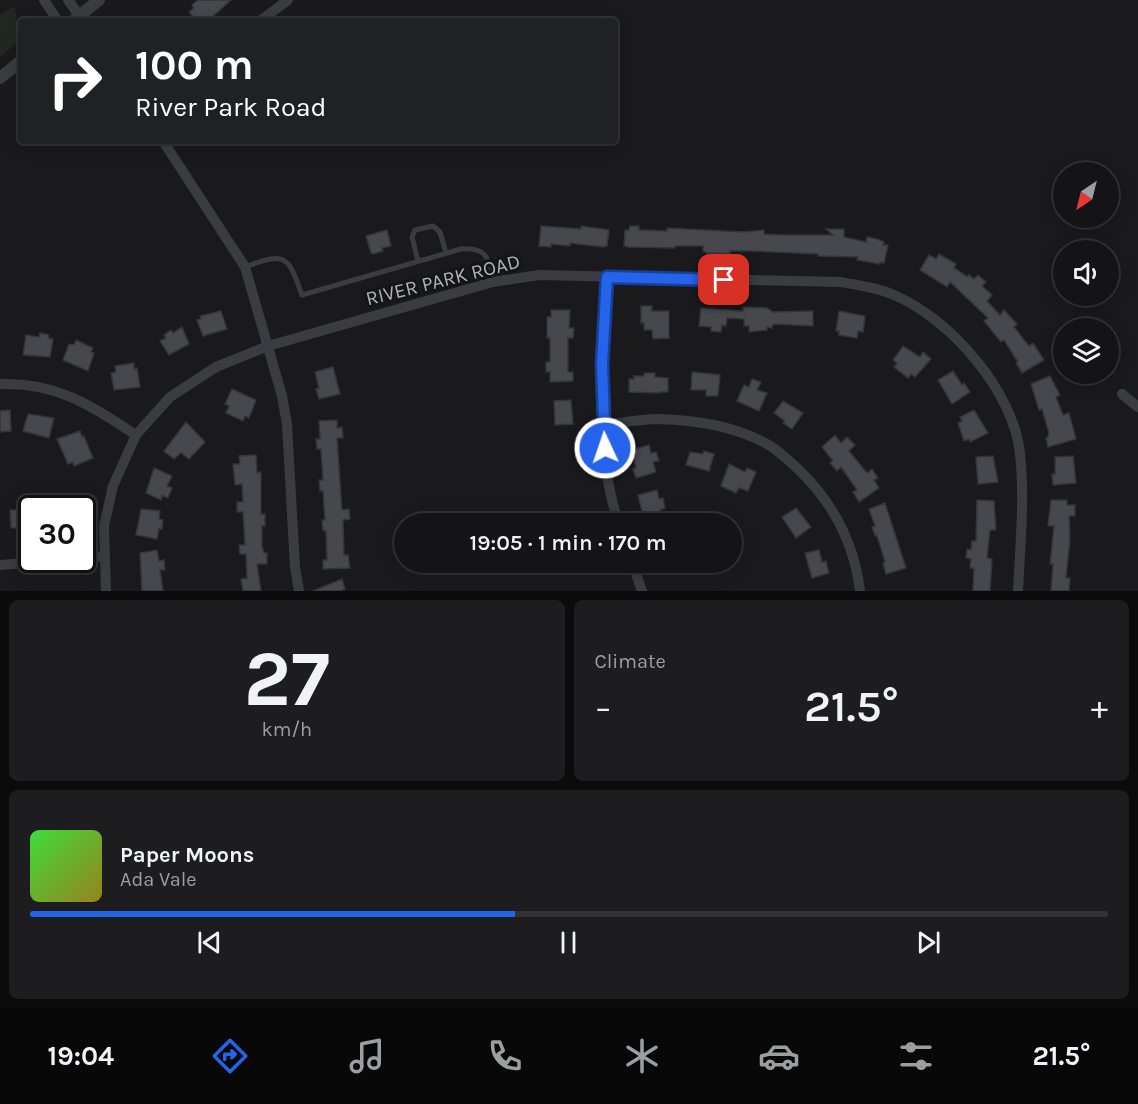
<!DOCTYPE html>
<meta charset="utf-8">
<style>
:root{--surface:#141416;--page:#1d1d1f;--text:#f1f3f6;--muted:#9d9ea1;--line:#333335;--accent:#2563eb}
body{margin:0;font-family:Karla,sans-serif;background:var(--page);color:var(--text);height:100vh;display:flex;flex-direction:column;font-size:22px;white-space:nowrap}
*{box-sizing:border-box;margin:0}
p{font-size:20px;color:var(--muted)}
.icon{flex:none;width:33px;height:33px;fill:none;stroke:currentColor;stroke-width:2;stroke-linecap:round;stroke-linejoin:round}
.map{position:relative;height:591px;overflow:hidden}
.details{display:flex;flex-direction:column;gap:9px;padding:9px;background:#0b0b0c;flex:1}
.details>*{flex:none}
.hud{position:absolute;left:18px;top:18px;width:600px;height:126px;border-radius:6px;box-shadow:0 3px 15px #0003,0 0 0 2px var(--line);background:#202124;color:#fff;overflow:hidden}
.needle{width:39px;rotate:215deg}
.controls{position:absolute;left:1053px;top:162px;display:grid;gap:12px}
.controls a{display:grid;place-items:center;width:66px;height:66px;border-radius:50%;background:var(--surface);box-shadow:0 3px 15px #0003,0 0 0 2px var(--line);font-size:30px}
.speed{position:absolute;left:18px;top:495px;display:flex;gap:12px;font-size:30px;font-weight:700;text-align:center}
.speed>*{display:grid;place-content:center;width:78px;height:78px;border-radius:50%;background:var(--surface);box-shadow:0 3px 15px #0003,0 0 0 2px var(--line);line-height:1}
.speed .limit{border:3px solid #111;border-radius:9px;background:#fff;color:#111}
.pin{position:absolute;display:grid;place-items:center;width:51px;height:51px;color:#fff;margin:-26px;border-radius:12px;box-shadow:0 3px 9px #0006}
.me{position:absolute;width:66px;margin:-33px;rotate:357deg;stroke-linejoin:round;filter:drop-shadow(0 0 4px #0008)}
.turn{display:flex;align-items:center;gap:21px;height:126px;padding:0 18px;font-size:27px}
.turn .icon{width:78px;height:78px;stroke-width:2.5}
.turn b{display:block;font-size:42px;line-height:51px}
.big{font-size:45px;font-weight:600;line-height:1.1}
.details .tile{flex:1;display:flex;flex-direction:column;justify-content:center;gap:9px;min-width:0;padding:0 21px;border-radius:9px;background:var(--page)}
.details .dial{align-items:center;gap:0}
.dial b{font-size:78px;line-height:1}
.song{display:flex;align-items:center;gap:18px}
.cover{width:72px;height:72px;border-radius:9px;background:linear-gradient(135deg,hsl(120 70% 55%),hsl(50 70% 35%))}
.played{height:6px;border-radius:3px;background:linear-gradient(90deg,var(--accent) 45%,var(--line) 45%)}
.keys{display:flex;justify-content:space-around;direction:ltr}
.heat{display:flex;justify-content:space-between;align-items:center;font-size:33px;direction:ltr}
.details .tiles{flex:1;display:grid;gap:9px;grid-template-columns:1fr 1fr}
.tile:last-child{grid-column:span 2}
.trip{position:absolute;left:394px;top:513px;width:348px;height:60px;border-radius:30px;background:var(--surface);box-shadow:0 3px 15px #0003,0 0 0 2px var(--line);font-weight:600;line-height:60px;text-align:center}
.tabs{display:flex;height:96px;justify-content:space-around;align-items:center;background:#080809;color:var(--muted)}
.tabs .icon{width:42px;height:42px}
.tabs .on{color:var(--accent)}
.tabs b{font-size:27px;color:var(--text)}
.map>svg:first-child{display:block}
.green{fill:#202821}
.building{fill:#47484d;stroke:#343439;stroke-width:1.5}
.lines{fill:none;stroke-linecap:round;stroke-linejoin:round}
.service{stroke:#3b3c42;stroke-width:5}
.minor{stroke:#3b3c42;stroke-width:10}
.tertiary{stroke:#3b3c42;stroke-width:12}
.route-casing{stroke:#184099;stroke-width:15}
.route{stroke:#2563eb;stroke-width:10}
.labels{text-anchor:middle;dominant-baseline:central;stroke-width:6;stroke-linejoin:round;paint-order:stroke}
.street-label{font-size:20px;fill:#adb2bc;stroke:#151518}
</style>
<div class="map">
<svg width="1138" height="591" viewBox="0 0 1138 591">
<rect width="100%" height="100%" fill="#1a1a1d"/>
<path class="green" d="M15,6L19,41L0,57V15Z"/>
<path class="building" d="M198,0H231L209,20L207,18L203,21H196L189,12L194,8L192,5Z
M541,226L581,229V226L609,230L607,246L603,247L570,243V246L551,244V247L539,246Z
M630,226H639V230L667,231V228L743,232L764,230V234L781,235H833L826,229H844V237L866,242L867,237L877,239L884,242L883,245H888L884,263L880,262V264L857,260L858,257L818,256V254L750,251H730V254L707,253L703,251V246H675V248L629,247L624,246L625,230H629Z
M387,230L391,246L382,248L383,251L373,254L371,253L366,236Z
M939,254L956,264L954,268L968,277L969,275L974,279L978,275L986,282L982,286L992,295L987,301L1000,315L1004,310L1017,324L1014,327L1029,346L1033,343L1044,360L1022,373L1016,363L1018,362L1004,340L1001,342L984,321L988,318L950,282L947,287L920,270L929,255L936,259Z
M641,306H652V311H669V338L653,339L652,330H644V323H641Z
M743,307L767,308L773,312L813,311V326L773,324L772,328L767,327V330L749,332V326H744V319L727,318L726,326L722,325L721,332L711,331V327L699,326L701,308L743,311Z
M551,310H570L569,328H574L573,338H568V372H573V381L550,382V372H546V362H550V338H547V317H551Z
M221,311L227,329L203,336L197,320L201,319L200,316Z
M839,311L865,316L863,332L858,331L857,338L839,335V331H836Z
M182,327L189,344L169,355L160,341L166,338L164,335L171,330L173,333Z
M40,333L49,335L48,338L53,339L50,357L23,355L26,335L39,337Z
M76,340L93,348L91,352L94,353L88,371L63,360L69,344L74,345Z
M903,346L920,357L923,352L931,359L915,377L911,374L908,378L894,367L897,363L893,360Z
M134,363V369L137,368L140,387L114,390L111,373L116,372L115,366Z
M333,367L340,394L319,399L316,389L319,388L315,372Z
M953,371L962,385L964,383L970,392L952,404L938,380Z
M692,372L720,375L718,396H706V390H691Z
M644,373H655V377L668,378V392H659V393L629,392V379H634V376H644Z
M1050,376L1060,395L1056,397L1063,415L1069,413L1076,439L1048,447L1046,438L1048,437L1049,433L1042,409L1039,410L1031,384Z
M752,379L761,382L757,390L767,393L759,411L737,401L744,385L749,387Z
M232,389L256,400L249,418L245,416L243,421L226,413L229,406L225,404Z
M571,400L573,424L555,425L554,401Z
M783,401L803,413L792,429L783,423L785,421L774,413Z
M10,410L11,431L0,432V411Z
M974,410L988,433L970,442L969,439L964,441L958,423L962,421L960,417Z
M28,414L54,418L49,438L23,431Z
M337,420V428L342,427L343,438H337L342,510L349,509L350,519L343,520L344,555H348L350,568L323,569V560H327L326,531H323L322,520H325L323,491H320L319,480H323L321,449H317L316,439H320L319,421Z
M186,422L205,442L189,459L181,453L174,459L164,451Z
M80,431L82,437L84,436L93,458L74,466L73,462L68,464L57,439Z
M835,435L841,443L847,437L855,445L849,451L867,473L872,469L878,478L874,480L879,488L859,502L853,492L857,490L841,467L837,471L830,463L833,461L822,447Z
M649,445L651,453L656,452L659,461L653,462L656,472L636,478L633,469L636,468L631,450Z
M704,451L714,454L709,471L686,465L690,452L703,454Z
M256,455L257,473L261,472V514H265V526H262V546L264,553H267V564H257L261,591H243L241,579L247,578L246,554H240L239,545H245L243,512H237V502H243L242,484L235,485L233,464H240L239,456Z
M993,456L998,482L978,484L976,457Z
M1073,456L1076,483L1053,485L1052,474H1055V457Z
M729,464L745,472L747,468L756,472L748,491L739,488L736,493L721,486Z
M154,468L172,476L167,486L172,488L168,498L162,495L161,500L146,493Z
M657,490L659,499L663,498L665,508L660,510L663,524H649L646,516H643L638,495Z
M977,500L994,501L996,530H990L987,558L992,559L990,591H973L974,568H970L971,559L966,558L967,549L971,550L972,541H976Z
M1051,500H1067V505H1075V516H1069L1070,539L1066,578H1070L1069,591H1051L1053,564H1050L1054,526H1048Z
M885,503L906,568L886,574L883,563L885,562L877,536H875L872,527L875,526L869,509Z
M27,504V509L32,508V528H11L10,510H18V505Z
M796,508L811,527L796,538L782,517Z
M141,509L160,511L159,519L163,520L162,529L159,528L157,539L136,535Z
M157,550L159,561L164,560L165,570H160L163,591H142L140,553Z
M819,550L822,562L826,561L829,573L812,578L805,553Z
M342,579L345,589L340,591H313Z"/>
<g class="lines">
<path class="service" d="M418,261L412,237L415,230L433,226L440,232L446,253
M245,267C287,251 288,256 302,295L461,249C488,247 488,258 493,282"/>
<path class="minor" d="M44,0L58,21
M68,0L83,21
M260,21L288,0
M163,141L245,267L282,396L287,424L295,567L299,591
M607,277C602,355 593,449 619,524
M0,384C57,382 90,405 136,435
M1122,394L1138,407
M603,425C621,423 640,419 658,419C696,420 740,427 772,447C781,453 789,461 797,468C833,502 854,542 860,591
M82,558L104,556
M632,562L642,591
M0,565L64,560
M106,591L104,526L113,486L136,435L170,397L216,367L268,346L493,282L539,275L841,282C859,285 878,288 894,295C951,319 1014,392 1020,454C1025,499 1020,546 1018,591"/>
<path class="tertiary" d="M73,21L99,0
M0,78L21,61"/>
</g>
<g class="lines">
<g class="route-casing">
<path id="route" d="M605,448L602,364L607,277L724,280"/>
</g>
<use href="#route" class="route"/>
</g>
<g class="labels">
<g class="street-label">
<text transform="translate(443 280) rotate(-14)">RIVER PARK ROAD</text>
</g>
</g>
</svg>
<div class="controls">
<a><svg class="needle" viewBox="-14 -14 28 28"><path d="M0-13l5 13h-10z" fill="#e53935"/><path d="M0 13l5-13h-10z" fill="#9d9ea1"/></svg></a>
<a><svg class="icon" aria-label="sound" viewBox="0 0 24 24"><path d="M4 9h4l5-4v14l-5-4H4zM17 9q2 3 0 6"/></svg></a>
<a><svg class="icon" aria-label="layers" viewBox="0 0 24 24"><path d="M12 4l9 5-9 5-9-5zM3 14l9 5 9-5"/></svg></a>
</div>
<div class="speed"><div class="limit">30</div></div>
<div class="pin" style="left:724px;top:280px;background:#d93025"><svg class="icon" aria-label="arrive" viewBox="0 0 24 24"><path d="M6 21V4h12l-3 4 3 4H6"/></svg></div>
<svg class="me" style="left:605px;top:448px" viewBox="-20 -20 40 40"><circle r="17" fill="#2563eb" stroke="#fff" stroke-width="3"/><path d="M0-11L8 9 0 5-8 9z" fill="#fff"/></svg>
<div class="trip">19:05 · 1 min · 170 m</div>
<div class="hud">
<div class="turn"><svg class="icon" aria-label="right" viewBox="0 0 24 24"><path d="M7 20v-9h11M14 6l5 5-5 5"/></svg><div><b>100 m</b>River Park Road</div></div>
</div>
</div>
<section class="details">
<div class="tiles">
<div class="tile dial"><b>27</b><p>km/h</p></div>
<div class="tile"><p>Climate</p>
<div class="heat"><a>−</a><b class="big">21.5°</b><a>+</a></div>
</div>
<div class="tile">
<div class="song"><i class="cover"></i><div><b>Paper Moons</b><p>Ada Vale</p></div></div>
<div class="played"></div>
<div class="keys"><svg class="icon" aria-label="previous" viewBox="0 0 24 24"><path d="M18 5L8 12l10 7zM5 5v14"/></svg><svg class="icon" aria-label="pause" viewBox="0 0 24 24"><path d="M8 5v14M16 5v14"/></svg><svg class="icon" aria-label="next" viewBox="0 0 24 24"><path d="M6 5l10 7-10 7zM19 5v14"/></svg></div>
</div>
</div>
</section>
<nav class="tabs">
<b>19:04</b>
<svg class="icon on" aria-label="directions" viewBox="0 0 24 24"><path d="M12 3l9 9-9 9-9-9zM9 14v-3h6M13 9l2 2-2 2"/></svg>
<svg class="icon" aria-label="music" viewBox="0 0 24 24"><path d="M9 18V5l10-2v13"/><circle cx="6" cy="18" r="3"/><circle cx="16" cy="16" r="3"/></svg>
<svg class="icon" aria-label="phone" viewBox="0 0 24 24"><path d="M5 4h4l2 5-3 2q2 4 5 5l2-3 5 2v4C11 20 4 13 5 4z"/></svg>
<svg class="icon" aria-label="climate" viewBox="0 0 24 24"><path d="M12 3v18M4 7l16 10M4 17L20 7"/></svg>
<svg class="icon" aria-label="car" viewBox="0 0 24 24"><path d="M5 17H2v-5l4-1 3-4h7l3 4 3 1v5h-3M9 17h6M6 11h13"/><circle cx="7" cy="17" r="2"/><circle cx="17" cy="17" r="2"/></svg>
<svg class="icon" aria-label="filters" viewBox="0 0 24 24"><path d="M4 7h16M4 17h16"/><circle cx="9" cy="7" r="2"/><circle cx="15" cy="17" r="2"/></svg>
<b>21.5°</b>
</nav>
